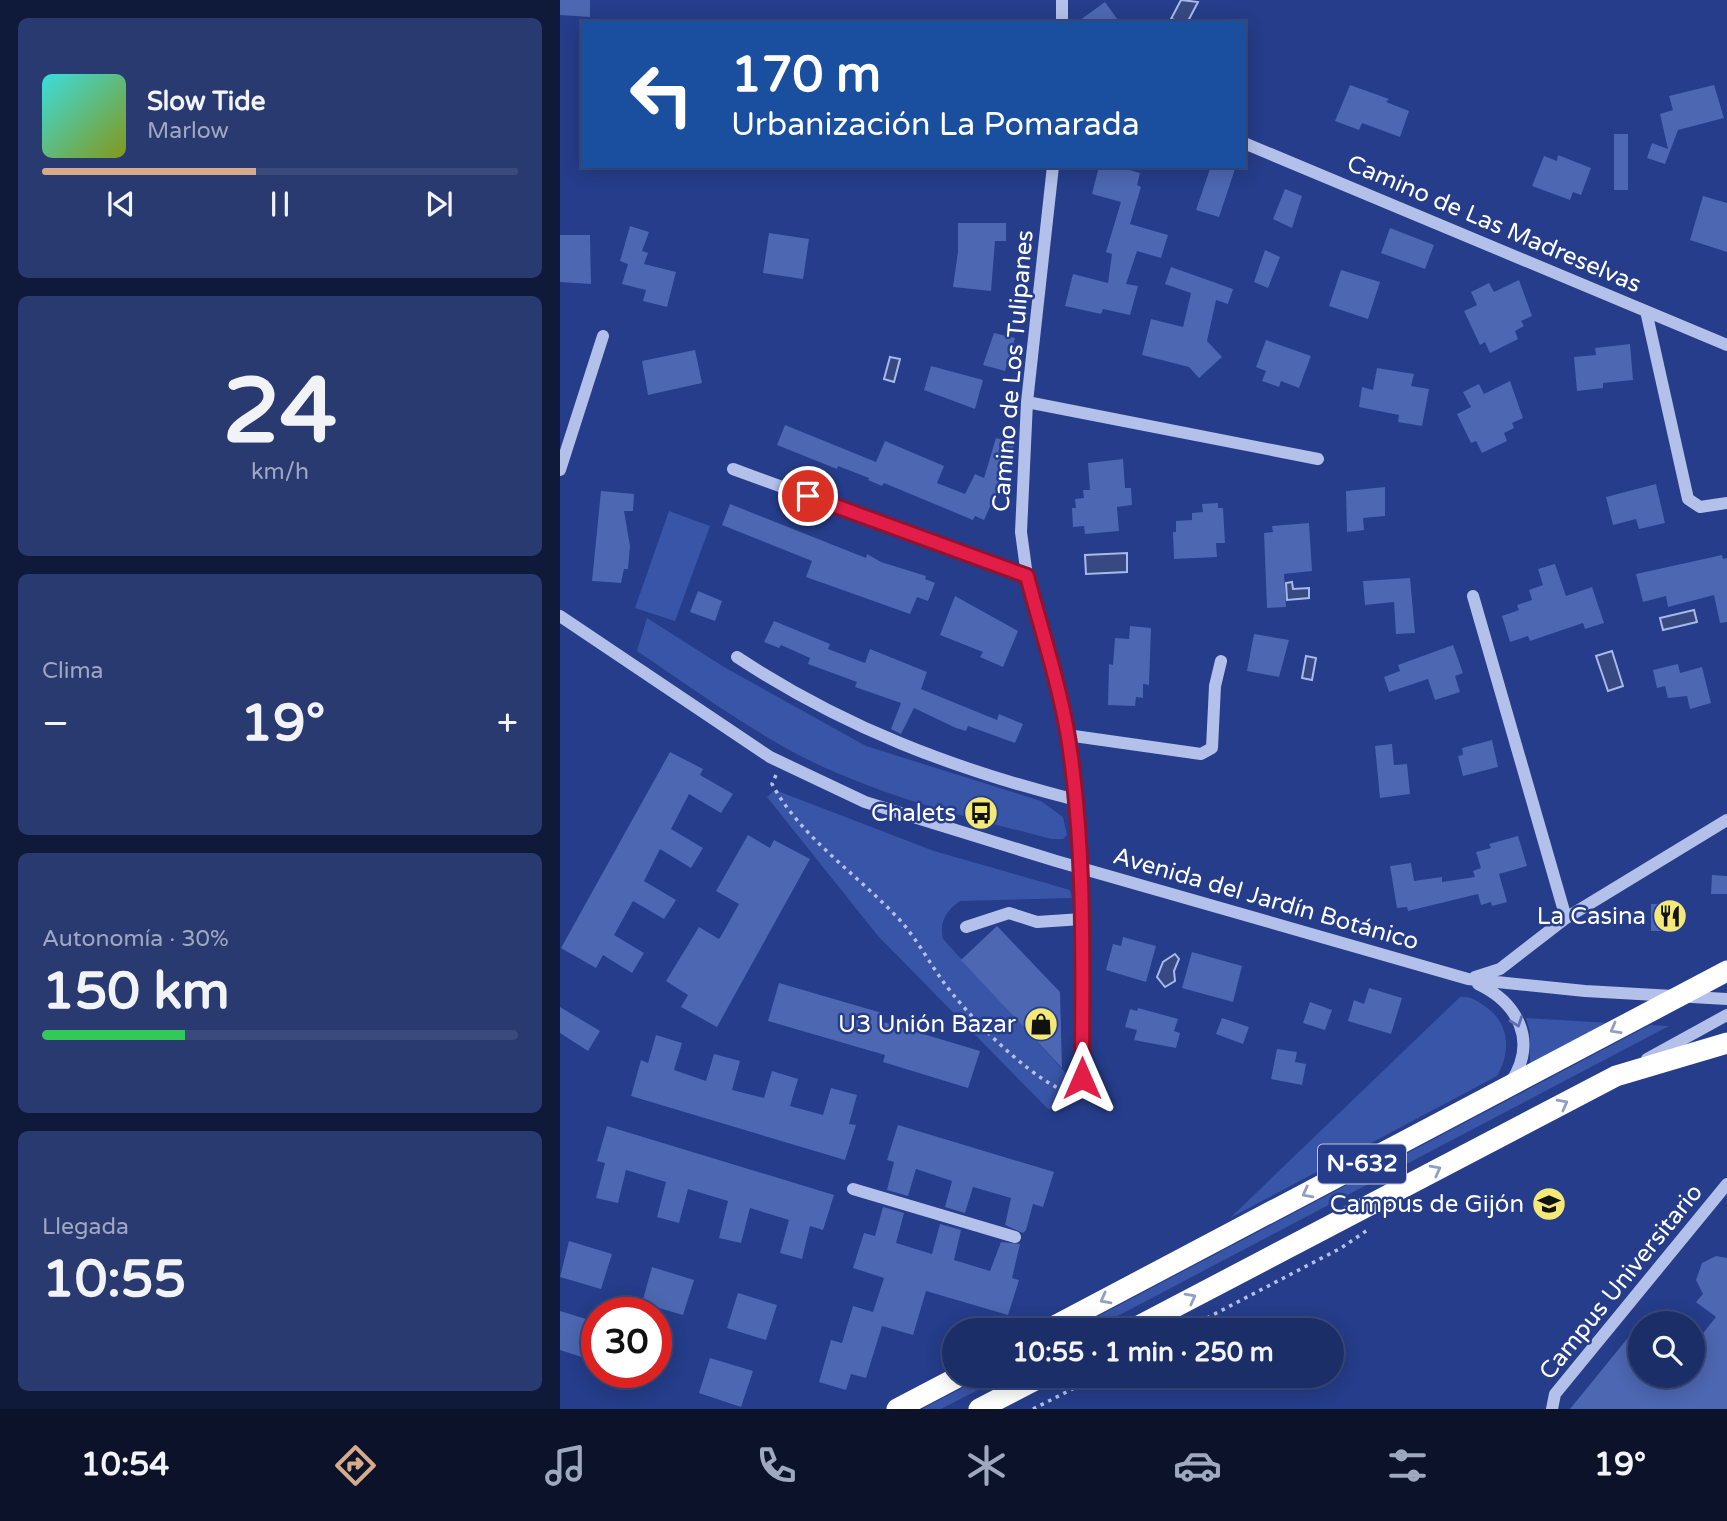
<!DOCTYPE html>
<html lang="es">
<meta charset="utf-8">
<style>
:root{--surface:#1c2e68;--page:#293a71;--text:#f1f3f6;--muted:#a0a8c0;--line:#3a4a7c;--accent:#d6ab8b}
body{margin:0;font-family:"Varela Round",sans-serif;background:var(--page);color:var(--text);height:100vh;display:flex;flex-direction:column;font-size:26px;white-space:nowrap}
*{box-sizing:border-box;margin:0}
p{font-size:23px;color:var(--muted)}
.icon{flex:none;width:38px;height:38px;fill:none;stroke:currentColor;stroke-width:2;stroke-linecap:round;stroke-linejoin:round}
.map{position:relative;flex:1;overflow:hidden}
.panel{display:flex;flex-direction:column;gap:18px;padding:18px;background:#0f1939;width:560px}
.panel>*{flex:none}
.hud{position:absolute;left:21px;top:21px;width:665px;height:147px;border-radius:0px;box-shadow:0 4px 18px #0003,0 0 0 2px var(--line);background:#1a4fa0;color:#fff;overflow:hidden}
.tools{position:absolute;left:1068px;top:1311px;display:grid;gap:14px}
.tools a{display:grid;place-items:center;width:77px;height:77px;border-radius:50%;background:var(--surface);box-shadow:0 4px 18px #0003,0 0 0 2px var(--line);font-size:35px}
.speed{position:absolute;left:21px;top:1297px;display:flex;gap:14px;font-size:35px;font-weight:700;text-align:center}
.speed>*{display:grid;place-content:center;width:91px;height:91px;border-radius:50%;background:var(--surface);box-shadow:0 4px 18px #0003,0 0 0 2px var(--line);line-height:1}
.speed .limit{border:10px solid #d22;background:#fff;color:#111}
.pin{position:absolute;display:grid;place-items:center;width:60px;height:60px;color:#fff;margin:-30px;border:4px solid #fff;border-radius:50%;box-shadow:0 2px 7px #0007}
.me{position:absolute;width:77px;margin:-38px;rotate:0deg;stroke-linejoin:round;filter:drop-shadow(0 0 5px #0008)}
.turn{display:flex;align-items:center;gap:24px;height:147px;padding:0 35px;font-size:32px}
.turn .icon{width:91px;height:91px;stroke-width:2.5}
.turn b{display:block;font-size:49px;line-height:60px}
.big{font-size:52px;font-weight:700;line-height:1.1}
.panel .widget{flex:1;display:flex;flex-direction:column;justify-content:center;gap:10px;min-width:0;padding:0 24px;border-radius:10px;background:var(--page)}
.panel .dial{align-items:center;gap:0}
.dial b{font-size:91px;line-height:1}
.song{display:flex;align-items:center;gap:21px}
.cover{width:84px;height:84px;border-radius:10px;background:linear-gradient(135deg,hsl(180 70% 55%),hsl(70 70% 35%))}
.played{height:7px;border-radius:4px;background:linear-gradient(90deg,var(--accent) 45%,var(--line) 45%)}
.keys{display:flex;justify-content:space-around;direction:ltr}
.heat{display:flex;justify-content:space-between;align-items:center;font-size:38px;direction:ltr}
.charge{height:10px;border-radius:5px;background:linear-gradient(90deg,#34c759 30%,var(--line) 0)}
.trip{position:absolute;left:382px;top:1318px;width:402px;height:70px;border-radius:35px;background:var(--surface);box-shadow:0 4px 18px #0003,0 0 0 2px var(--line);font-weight:700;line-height:70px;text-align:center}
.dock{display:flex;height:112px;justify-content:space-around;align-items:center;background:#0b122a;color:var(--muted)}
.dock .icon{width:49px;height:49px}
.dock .on{color:var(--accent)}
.dock b{font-size:32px;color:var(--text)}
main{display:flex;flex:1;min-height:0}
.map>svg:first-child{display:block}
.green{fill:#3955a7}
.water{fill:#384982;stroke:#a6b9eb;stroke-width:2}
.building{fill:#4d67b2}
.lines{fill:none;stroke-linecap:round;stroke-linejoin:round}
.path{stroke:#b2c0ea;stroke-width:3.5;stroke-dasharray:3.5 5;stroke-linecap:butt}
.minor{stroke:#b2c0ea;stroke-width:12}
.highway{stroke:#fff;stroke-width:21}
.oneway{stroke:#5d71b0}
.oneway2{stroke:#929ec4}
.route-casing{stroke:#92132f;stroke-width:18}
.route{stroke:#e11d48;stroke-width:12}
.labels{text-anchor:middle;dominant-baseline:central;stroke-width:5;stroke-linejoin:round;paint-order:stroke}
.shield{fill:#253d8a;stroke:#bec5dc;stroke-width:2}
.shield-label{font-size:23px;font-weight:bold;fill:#fff}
.street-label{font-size:24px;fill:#fff;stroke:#253d8a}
.poi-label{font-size:24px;fill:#fff;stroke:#253d8a;text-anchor:end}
</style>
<main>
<section class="panel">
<div class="widget">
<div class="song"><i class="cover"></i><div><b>Slow Tide</b><p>Marlow</p></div></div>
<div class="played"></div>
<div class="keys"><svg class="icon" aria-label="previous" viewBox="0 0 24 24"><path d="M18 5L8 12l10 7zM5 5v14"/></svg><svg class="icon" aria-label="pause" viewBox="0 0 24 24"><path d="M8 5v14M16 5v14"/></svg><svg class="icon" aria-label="next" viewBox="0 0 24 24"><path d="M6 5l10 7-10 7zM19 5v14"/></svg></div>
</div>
<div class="widget dial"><b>24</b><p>km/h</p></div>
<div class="widget"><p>Clima</p>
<div class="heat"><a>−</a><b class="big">19°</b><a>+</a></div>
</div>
<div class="widget"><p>Autonomía · 30%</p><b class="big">150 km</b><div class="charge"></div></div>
<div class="widget"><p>Llegada</p><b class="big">10:55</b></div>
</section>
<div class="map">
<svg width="1167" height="1409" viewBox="0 0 1167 1409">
<rect width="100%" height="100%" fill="#253d8a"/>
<path class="green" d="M109,511L150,526L115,621L75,608Z
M87,618L164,667L306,746L481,801L503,817L507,835L503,839H491C419,820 346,803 277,773C206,743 141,694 77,651Z
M215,790L374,851L510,890L512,898L400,901C386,911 379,922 383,939L514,1082L489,1110L318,936L207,797Z
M900,997C911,996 917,1001 926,1007C950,1024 951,1052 937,1076L670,1218Z
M966,1018L1049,1023L970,1064V1032Z
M1090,1025L1109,1026L531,1330H512Z
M425,1376H445L381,1409H362Z"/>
<path class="water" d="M621,0L638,2L627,23L611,19Z
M330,357L340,359L334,382L324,379Z
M567,553V572L526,574L525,555Z
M732,582L733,589L749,588V598L727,600L726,583Z
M1134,610L1137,622L1103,630L1100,618Z
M1052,651L1063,686L1048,691L1036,656Z
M746,656L756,658L752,680L742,678Z
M615,954L619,959L614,971L615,981L605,987L597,977L603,962Z"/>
<path class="building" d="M0,0H30V17L0,15Z
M545,2L560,23H516Z
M790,85L829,99L826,102L849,111L840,137L802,123L799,130L775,121Z
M1154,85L1164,118L1118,130L1105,164L1087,158L1092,143L1108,149L1100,114L1113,110L1109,96Z
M1054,134H1068V190H1054Z
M998,155L1031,168L1021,195L1013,192L1010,200L972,186L984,156L997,161Z
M539,166H556L580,173L577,185L581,187L570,224L608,235L601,258L577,251L566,284L578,286L570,315L543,309L541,314L505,306L513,274L548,283L552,254L546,252L561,202L532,194Z
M651,166H676L659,217L636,210Z
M725,189L742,196L732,228L713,219Z
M1143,196L1167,203V252L1130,240Z
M398,223H446V241H435L431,291L393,287L398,252Z
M70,226L89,232L82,251L88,253L84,264L116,272L107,307L83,301L86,290L62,284L68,264L60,261Z
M830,228L874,245L865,269L821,253Z
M209,233L249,239L243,279L203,273Z
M0,235H30L31,284L0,282Z
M705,250L720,257L708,288L694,282Z
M611,267L673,289L668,304L656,300L647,341L662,357L639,378L629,367L582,355L591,319L623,327L631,293L605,284Z
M781,270L820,282L808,319L769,306Z
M959,280L972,316L961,321L964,326L955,331L958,339L930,353L925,342L920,345L904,311L917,305L911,292L929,283L934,292Z
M434,333L455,338L445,371L423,365Z
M706,340L751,356L739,388L721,381L719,387L702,381L706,371L696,367Z
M1070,344L1073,380L1043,383V388L1017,391L1014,357L1036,355L1035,348Z
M135,350L142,383L88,395L82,361Z
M371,366L423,380L415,409L364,390Z
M817,368L854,374L851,386L869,389L862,426L838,422L839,415L799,407L802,387L813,390Z
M950,381L963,418L952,423L954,428L944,433L947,441L922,453L916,441L911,443L897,414L911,407L903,392L919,384L924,394Z
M225,425L316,462L325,441L384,466L377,483L405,494L415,474L424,478L436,438L454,443L452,458L424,520L415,516L413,520L324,483L322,486L308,480L309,478L278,466L277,469L217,445Z
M563,459L565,488H571L572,505L557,507L559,531L525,534L524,526L513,527L512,508H516L515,499L524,498L523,490H530L528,463Z
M1096,484L1105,523L1079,529L1076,519L1053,525L1046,497Z
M825,487V516L803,518L804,530L787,532L786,491Z
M41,491L74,494L73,511H64L70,546L68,569H64L61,583L32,581Z
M658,503V508H663L665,543H656L657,557L614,559L613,532H616V521L632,520V513L643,512L642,504Z
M170,504L306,558L307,554L321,562L366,576L365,579L375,583L368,601L357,597L350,614L246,577L252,561L162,525Z
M749,523L752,571L724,574L726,607L707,608L704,533L713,532L712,526Z
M1162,555L1163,559L1167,558V622L1160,623L1154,595L1108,607L1106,596L1083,602L1076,574Z
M995,564L1006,596L1032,587L1044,623L1025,629L1023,623L970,641L968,636L950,642L942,616L959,610L957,605L972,600L969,590L983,585L978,569Z
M850,578L855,633L836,634L834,602L805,605L803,581Z
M138,591L162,601L155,621L130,612Z
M395,596L458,631L443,667L420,657L423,652L380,635Z
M214,621L270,644L268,649L305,663L310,649L367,672L361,689L437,720L439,714L463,724L455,743L408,726L406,731L396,728L354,708L341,734L331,729L341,703L295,687L297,682L248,664L250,658L221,645L219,648L204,642Z
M570,626L591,628L589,685L583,684V698L576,697L575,706L548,705L549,664L553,665L555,638L569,639Z
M694,634L729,640L719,677L687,671Z
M893,645L903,673L895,676L900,692L875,700L868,679L829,692L824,677L840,671L838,665Z
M1118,664L1120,673L1142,667L1151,703L1130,709L1127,696L1108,698L1105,686L1097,688L1093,670Z
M932,740L938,767L903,776L898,756L903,755L902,748Z
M832,744L834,765L847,764L850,794L820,798L815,746Z
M110,752L143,769L140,775L173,794L161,813L129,794L111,829L143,848L131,868L100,849L84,881L116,900L104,919L73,901L54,935L84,953L72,973L43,955L36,968L1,948Z
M188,835L210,848L214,840L250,859L157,1027L121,1007L128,995L106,981L139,927L159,939L164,931L179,904L156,891Z
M958,836L967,866L939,874L947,902L932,906L931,902L921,905L918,894L848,911L847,907L837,908L830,866L851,863L854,881L882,877V882L915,877L913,871L921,868L916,852L931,848L929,844Z
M1152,875L1167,876V894H1151Z
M1091,904H1119V931H1091Z
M437,926L500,992L502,1068L401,960Z
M563,937L596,946L586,982L546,970L553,944L561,946Z
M632,952L682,966L673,1002L622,988Z
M219,983L322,1013L320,1021L420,1051L408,1088L323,1062L325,1055L208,1021Z
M809,988L842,998L831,1034L788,1021L794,1000L804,1004Z
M750,1002L772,1010L765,1030L743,1023Z
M0,1007L40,1031L28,1051L0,1033Z
M578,1008L618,1019L614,1031L620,1033L616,1048L574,1040L577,1030L565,1027L570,1009L577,1011Z
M662,1018L689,1027L683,1044L656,1034Z
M96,1035L122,1043L114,1070L146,1081L154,1054L180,1061L172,1090L204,1098L212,1071L238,1079L230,1106L263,1115L271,1088L297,1095L289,1124L296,1125L285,1160L71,1096L81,1060L88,1063Z
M717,1049L737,1052L735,1062L746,1064L742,1085L711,1079Z
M338,1125L494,1172L483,1207L473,1204L466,1230L463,1233L445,1225L451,1198L413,1187L405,1213L385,1207L392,1181L356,1169L348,1196L327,1190L334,1162L327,1160Z
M47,1126L274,1195L263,1230L250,1226L242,1259L220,1253L229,1220L190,1208L181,1243L159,1238L168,1201L128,1189L119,1223L97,1217L106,1182L66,1170L58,1203L36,1198L45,1163L37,1161Z
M323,1207L344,1213L336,1243L372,1254L380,1224L401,1230L394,1260L430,1271L441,1242L460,1244L452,1278L459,1280L448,1315L366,1291L353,1335L322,1326L306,1378L291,1374L286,1390L259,1382L271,1340L282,1343L293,1306L313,1312L324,1278L293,1268L304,1233L315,1236Z
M9,1241L52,1254L41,1289L0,1277Z
M1156,1256L1167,1258V1409H1010L1080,1323V1376H1132V1347L1156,1317L1136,1302L1143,1294L1136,1280L1142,1263Z
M92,1267L134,1280L123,1315L82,1303Z
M178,1293L217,1305L206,1340L167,1328Z
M0,1311L36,1322L25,1358L0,1350Z
M150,1358L193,1371L181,1407L139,1393Z"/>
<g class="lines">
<path class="path" d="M216,775L212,784C241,837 294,872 335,915C354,934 367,959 382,980C406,1014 462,1070 498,1088L511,1084
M624,1330L781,1248L809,1229
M473,1409L538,1376"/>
<path class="minor" d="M502,0V23
M684,143L1167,345
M493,166L467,402L461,532L467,576L507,735L516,800L523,869L522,1078
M1086,311L1128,499L1140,507L1167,503
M467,402L758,459
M173,469L467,576
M0,470L43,336
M913,596L1006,918
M0,616L210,757L305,802L496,861L908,979L1025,991L1167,999
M177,657C283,727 393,769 516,800
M507,735L641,754L652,748L655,686L661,661
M406,927L449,913L477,922L522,919
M915,977L940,969L1006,918L1167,820
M918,984C958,1003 978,1041 951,1082
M1087,1059L1167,1015
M293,1189L455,1237
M992,1409L995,1394L1167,1184"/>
<path class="highway" d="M487,1330L1167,971
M571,1330L1056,1076L1167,1043
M337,1409L400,1376
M419,1409L483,1376"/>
</g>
<defs><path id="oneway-chevron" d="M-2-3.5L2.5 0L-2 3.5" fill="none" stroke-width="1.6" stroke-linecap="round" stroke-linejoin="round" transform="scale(1.75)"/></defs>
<use class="oneway" href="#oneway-chevron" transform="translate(957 1022) rotate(70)"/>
<g class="oneway2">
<use href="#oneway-chevron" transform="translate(1055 1029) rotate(151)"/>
<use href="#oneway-chevron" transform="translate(1003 1104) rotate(-28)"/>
<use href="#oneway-chevron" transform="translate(876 1170) rotate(-28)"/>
<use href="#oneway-chevron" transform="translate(747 1193) rotate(152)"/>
<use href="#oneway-chevron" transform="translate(631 1298) rotate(-28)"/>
<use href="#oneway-chevron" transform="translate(545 1299) rotate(152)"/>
</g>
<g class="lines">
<g class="route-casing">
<path id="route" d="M248,496L467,576C481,629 499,683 508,737C526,850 522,964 522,1078"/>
</g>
<use href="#route" class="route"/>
</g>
<defs>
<g id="bus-disc" transform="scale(1.75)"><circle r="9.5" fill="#f4e876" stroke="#253d8a"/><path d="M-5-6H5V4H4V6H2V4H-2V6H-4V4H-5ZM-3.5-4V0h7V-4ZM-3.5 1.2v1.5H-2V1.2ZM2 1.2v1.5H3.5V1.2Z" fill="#111"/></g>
<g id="restaurant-disc" transform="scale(1.75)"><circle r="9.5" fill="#f4e876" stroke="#253d8a"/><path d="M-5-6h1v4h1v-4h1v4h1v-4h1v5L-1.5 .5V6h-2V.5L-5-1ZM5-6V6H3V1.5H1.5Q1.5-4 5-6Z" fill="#111"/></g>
<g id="shop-disc" transform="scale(1.75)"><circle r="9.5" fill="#f4e876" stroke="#253d8a"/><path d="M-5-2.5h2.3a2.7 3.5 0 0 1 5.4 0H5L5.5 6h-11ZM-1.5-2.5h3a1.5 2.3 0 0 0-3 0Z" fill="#111"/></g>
<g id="university-disc" transform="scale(1.75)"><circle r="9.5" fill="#f4e876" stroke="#253d8a"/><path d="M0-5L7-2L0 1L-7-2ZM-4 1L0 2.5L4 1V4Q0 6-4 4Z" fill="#111"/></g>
</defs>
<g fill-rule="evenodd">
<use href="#bus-disc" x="421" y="813"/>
<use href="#restaurant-disc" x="1110" y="916"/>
<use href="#shop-disc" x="481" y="1024"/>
<use href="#university-disc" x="989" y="1204"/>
</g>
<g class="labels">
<rect class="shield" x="758" y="1144.5" width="88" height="39" rx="5"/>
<g class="shield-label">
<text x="802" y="1164">N-632</text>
</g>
<g class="street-label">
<text transform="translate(934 224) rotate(23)">Camino de Las Madreselvas</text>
<text transform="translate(453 371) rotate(-85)">Camino de Los Tulipanes</text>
<text transform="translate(706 899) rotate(16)">Avenida del Jardín Botánico</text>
<text transform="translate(1061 1282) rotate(-51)">Campus Universitario</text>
</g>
<g class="poi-label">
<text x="396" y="813">Chalets</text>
<text x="1086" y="916">La Casina</text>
<text x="456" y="1024">U3 Unión Bazar</text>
<text x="964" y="1204">Campus de Gijón</text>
</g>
</g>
</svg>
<div class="tools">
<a><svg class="icon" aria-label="search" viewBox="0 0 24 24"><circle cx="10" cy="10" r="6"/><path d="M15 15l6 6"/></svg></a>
</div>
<div class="speed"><div class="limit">30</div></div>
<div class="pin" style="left:248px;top:496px;background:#d93025"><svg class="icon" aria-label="arrive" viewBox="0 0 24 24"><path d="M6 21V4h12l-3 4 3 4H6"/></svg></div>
<svg class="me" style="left:522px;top:1078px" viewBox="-20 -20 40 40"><path d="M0-17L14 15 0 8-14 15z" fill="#e11d48" stroke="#fff" stroke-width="4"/></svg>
<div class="trip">10:55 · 1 min · 250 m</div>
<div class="hud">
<div class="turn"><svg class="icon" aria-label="left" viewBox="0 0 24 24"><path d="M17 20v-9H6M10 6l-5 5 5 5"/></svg><div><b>170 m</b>Urbanización La Pomarada</div></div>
</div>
</div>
</main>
<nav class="dock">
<b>10:54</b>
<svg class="icon on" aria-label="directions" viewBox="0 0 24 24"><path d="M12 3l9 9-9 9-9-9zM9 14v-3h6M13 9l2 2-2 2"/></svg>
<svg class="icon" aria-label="music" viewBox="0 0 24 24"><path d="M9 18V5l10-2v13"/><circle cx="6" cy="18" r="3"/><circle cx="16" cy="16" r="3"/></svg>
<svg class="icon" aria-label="phone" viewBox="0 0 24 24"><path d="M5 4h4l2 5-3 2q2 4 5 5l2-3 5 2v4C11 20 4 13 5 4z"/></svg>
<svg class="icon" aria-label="climate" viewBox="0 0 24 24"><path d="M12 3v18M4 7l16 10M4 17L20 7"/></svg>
<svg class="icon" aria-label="car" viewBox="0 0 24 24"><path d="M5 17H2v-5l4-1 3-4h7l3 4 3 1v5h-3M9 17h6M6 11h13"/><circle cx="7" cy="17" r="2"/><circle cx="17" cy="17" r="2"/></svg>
<svg class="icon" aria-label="filters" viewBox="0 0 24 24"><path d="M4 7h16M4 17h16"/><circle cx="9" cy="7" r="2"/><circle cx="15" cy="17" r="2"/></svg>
<b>19°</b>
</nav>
